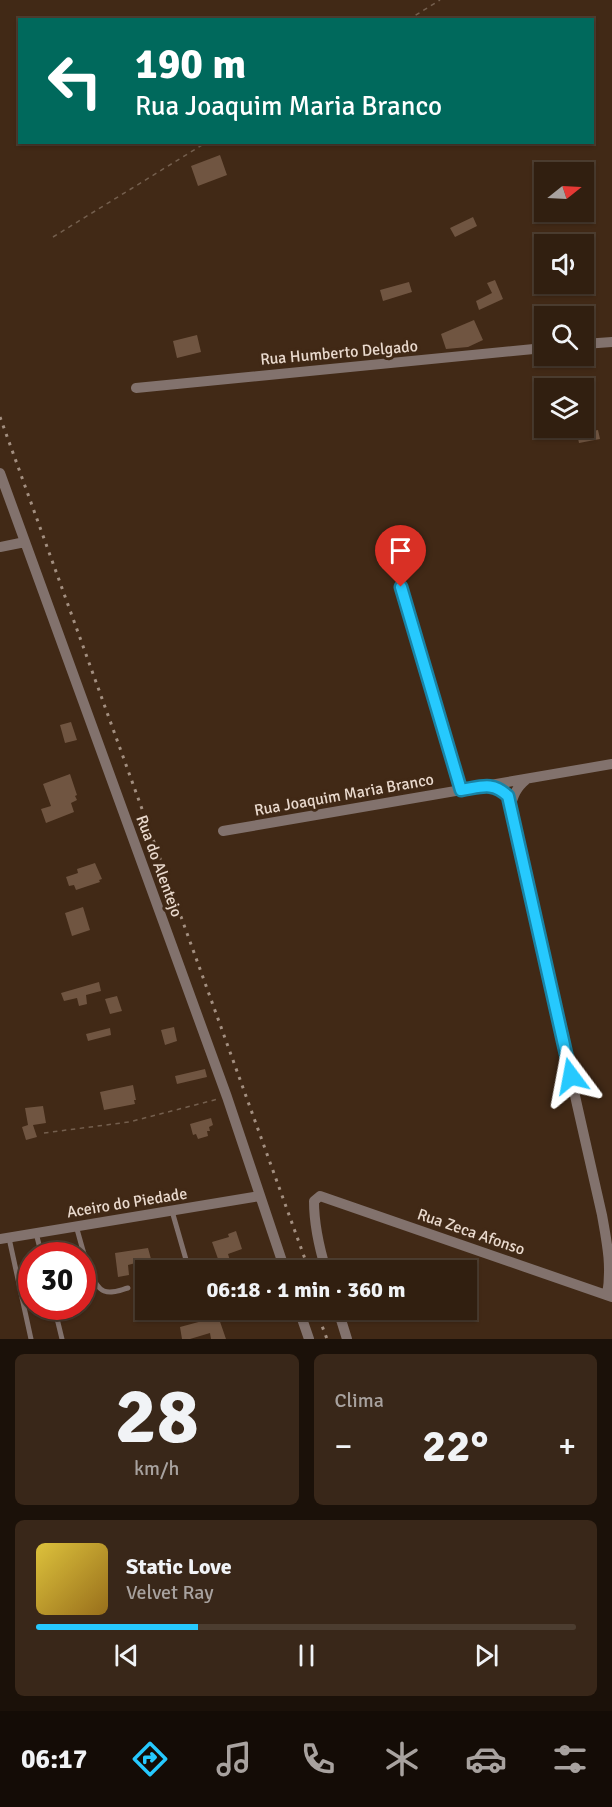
<!DOCTYPE html>
<html lang="pt">
<meta charset="utf-8">
<style>
:root{--surface:#311f10;--page:#392719;--text:#f1f3f6;--muted:#a8a29f;--line:#4c3d30;--accent:#26c9fe}
body{margin:0;font-family:Signika,sans-serif;background:var(--page);color:var(--text);height:100vh;display:flex;flex-direction:column;font-size:22px;white-space:nowrap}
*{box-sizing:border-box;margin:0}
p{font-size:20px;color:var(--muted)}
.icon{flex:none;width:33px;height:33px;fill:none;stroke:currentColor;stroke-width:2;stroke-linecap:round;stroke-linejoin:round}
.map{position:relative;height:1339px;overflow:hidden}
.side{display:flex;flex-direction:column;gap:15px;padding:15px;background:#1b1109;flex:1}
.side>*{flex:none}
.banner{position:absolute;left:18px;top:18px;width:576px;height:126px;border-radius:0px;box-shadow:0 2px 4px #0004,0 0 0 2px var(--line);background:#00695c;color:#fff;overflow:hidden}
.needle{width:39px;rotate:72deg}
.tools{position:absolute;left:534px;top:162px;display:grid;gap:12px}
.tools a{display:grid;place-items:center;width:60px;height:60px;border-radius:0px;background:var(--surface);box-shadow:0 2px 4px #0004,0 0 0 2px var(--line);font-size:30px}
.speed{position:absolute;left:18px;top:1242px;display:flex;gap:12px;font-size:30px;font-weight:700;text-align:center}
.speed>*{display:grid;place-content:center;width:78px;height:78px;border-radius:50%;background:var(--surface);box-shadow:0 2px 4px #0004,0 0 0 2px var(--line);line-height:1}
.speed .limit{border:9px solid #d22;background:#fff;color:#111}
.pin{position:absolute;display:grid;place-items:center;width:51px;height:51px;color:#fff;margin:-62px -26px;border-radius:50% 50% 50% 0;rotate:-45deg;box-shadow:0 0 6px #0007}
.pin .icon{rotate:45deg}
.me{position:absolute;width:66px;margin:-33px;rotate:347deg;stroke-linejoin:round;filter:drop-shadow(0 0 4px #0008)}
.turn{display:flex;align-items:center;gap:21px;height:126px;padding:0 18px;font-size:27px}
.turn .icon{width:78px;height:78px;stroke-width:2.5}
.turn b{display:block;font-size:42px;line-height:51px}
.big{font-size:45px;font-weight:700;line-height:1.1}
.side .tile{flex:1;display:flex;flex-direction:column;justify-content:center;gap:9px;min-width:0;padding:0 21px;border-radius:9px;background:var(--page)}
.side .dial{align-items:center;gap:0}
.dial b{font-size:78px;line-height:1}
.song{display:flex;align-items:center;gap:18px}
.cover{width:72px;height:72px;border-radius:9px;background:linear-gradient(135deg,hsl(50 70% 55%),hsl(40 70% 35%))}
.played{height:6px;border-radius:3px;background:linear-gradient(90deg,var(--accent) 30%,var(--line) 30%)}
.keys{display:flex;justify-content:space-around;direction:ltr}
.heat{display:flex;justify-content:space-between;align-items:center;font-size:33px;direction:ltr}
.side .tiles{flex:1;display:grid;gap:15px;grid-template-columns:1fr 1fr}
.tile:last-child{grid-column:span 2}
.trip{position:absolute;left:135px;top:1260px;width:342px;height:60px;border-radius:0px;background:var(--surface);box-shadow:0 2px 4px #0004,0 0 0 2px var(--line);font-weight:700;line-height:60px;text-align:center}
.tab-bar{display:flex;height:96px;justify-content:space-around;align-items:center;background:#140c06;color:var(--muted)}
.tab-bar .icon{width:42px;height:42px}
.tab-bar .current{color:var(--accent)}
.tab-bar b{font-size:27px;color:var(--text)}
.map>svg:first-child{display:block}
.building{fill:#705541}
.lines{fill:none;stroke-linecap:round;stroke-linejoin:round}
.path{stroke:#745f4e;stroke-width:1.5;stroke-dasharray:4.5 4.5;stroke-linecap:butt}
.service{stroke:#82726d;stroke-width:5}
.minor{stroke:#82726d;stroke-width:10}
.rail{stroke:#a38f80;stroke-width:3;stroke-dasharray:3 6;stroke-linecap:butt}
.route-casing{stroke:#1983a5;stroke-width:15}
.route{stroke:#26c9fe;stroke-width:10}
.labels{text-anchor:middle;dominant-baseline:central;stroke-width:6;stroke-linejoin:round;paint-order:stroke}
.street-label{font-size:16px;fill:#eadace;stroke:#412916}
</style>
<div class="map">
<svg width="612" height="1339" viewBox="0 0 612 1339">
<rect width="100%" height="100%" fill="#412916"/>
<path class="building" d="M220,155L227,175L198,186L191,166Z
M473,217L477,226L455,237L450,228Z
M495,280L503,299L479,310L476,301L492,293L487,283Z
M409,282L412,292L383,301L380,290Z
M474,320L483,340L468,347L446,349L441,334Z
M197,335L201,352L177,358L173,341Z
M598,430L600,439L579,443L577,434Z
M71,722L77,740L65,743L60,725Z
M70,774L77,795L75,796L77,800L71,803L74,812L46,823L41,809L51,806L43,784Z
M95,863L102,879L99,880L100,882L76,890L74,885L69,886L66,877L78,873L77,869Z
M83,907L90,930L72,936L65,913Z
M99,982L101,991L86,995L87,1004L79,1006L77,998L64,1001L61,993Z
M117,996L122,1011L110,1014L105,999Z
M174,1027L177,1041L165,1045L161,1030Z
M110,1028L111,1035L88,1041L86,1034Z
M205,1069L207,1077L177,1084L175,1076Z
M133,1085L136,1100H134L135,1104L104,1110L100,1092Z
M43,1106L46,1123L33,1125L37,1137L26,1140L22,1127L28,1125L25,1108Z
M211,1118L213,1125L209,1127L210,1131H207L208,1136L198,1139L196,1134L193,1135L190,1124Z
M236,1231L242,1249L228,1254L233,1270H222L212,1242L229,1237L228,1234Z
M148,1248L151,1259L128,1265L129,1275L118,1277L115,1253Z
M204,1310H216L226,1339H211L210,1333L190,1339H182L180,1327L206,1320Z"/>
<g class="lines">
<path class="path" d="M408,20L440,0
M53,237L207,142
M44,1133L129,1122L218,1099"/>
<path class="service" d="M172,1211L189,1270
M76,1226C81,1241 90,1286 104,1291C112,1294 120,1290 128,1288
M36,1233L42,1256
M9,1238L31,1339
M54,1306L62,1339"/>
<path class="minor" d="M584,344L612,342
M136,388L544,348
M0,473L227,1097L285,1270
M0,547L25,542
M401,587L461,790
M527,779C516,788 513,795 510,809L602,1215C607,1243 612,1267 607,1295
M223,831L612,764
M0,1239L260,1196
M326,1270C319,1247 314,1226 314,1201L320,1196L612,1297
M299,1310L309,1339
M338,1310L347,1339"/>
<path class="rail" d="M0,417L309,1270
M316,1310L327,1339"/>
</g>
<g class="lines">
<g class="route-casing">
<path id="route" d="M401,587L461,790C481,787 492,781 508,796L571,1076"/>
</g>
<use href="#route" class="route"/>
</g>
<g class="labels">
<g class="street-label">
<text transform="translate(339 353) rotate(-5)">Rua Humberto Delgado</text>
<text transform="translate(344 795) rotate(-10)">Rua Joaquim Maria Branco</text>
<text transform="translate(159 866) rotate(70)">Rua do Alentejo</text>
<text transform="translate(127 1203) rotate(-9)">Aceiro do Piedade</text>
<text transform="translate(471 1232) rotate(19)">Rua Zeca Afonso</text>
</g>
</g>
</svg>
<div class="tools">
<a><svg class="needle" viewBox="-14 -14 28 28"><path d="M0-13l5 13h-10z" fill="#e53935"/><path d="M0 13l5-13h-10z" fill="#a8a29f"/></svg></a>
<a><svg class="icon" aria-label="sound" viewBox="0 0 24 24"><path d="M4 9h4l5-4v14l-5-4H4zM17 9q2 3 0 6"/></svg></a>
<a><svg class="icon" aria-label="search" viewBox="0 0 24 24"><circle cx="10" cy="10" r="6"/><path d="M15 15l6 6"/></svg></a>
<a><svg class="icon" aria-label="layers" viewBox="0 0 24 24"><path d="M12 4l9 5-9 5-9-5zM3 14l9 5 9-5"/></svg></a>
</div>
<div class="speed"><div class="limit">30</div></div>
<div class="pin" style="left:401px;top:587px;background:#d93025"><svg class="icon" aria-label="arrive" viewBox="0 0 24 24"><path d="M6 21V4h12l-3 4 3 4H6"/></svg></div>
<svg class="me" style="left:571px;top:1076px" viewBox="-20 -20 40 40"><path d="M0-17L14 15 0 8-14 15z" fill="#26c9fe" stroke="#fff" stroke-width="4"/></svg>
<div class="trip">06:18 · 1 min · 360 m</div>
<div class="banner">
<div class="turn"><svg class="icon" aria-label="left" viewBox="0 0 24 24"><path d="M17 20v-9H6M10 6l-5 5 5 5"/></svg><div><b>190 m</b>Rua Joaquim Maria Branco</div></div>
</div>
</div>
<section class="side">
<div class="tiles">
<div class="tile dial"><b>28</b><p>km/h</p></div>
<div class="tile"><p>Clima</p>
<div class="heat"><a>−</a><b class="big">22°</b><a>+</a></div>
</div>
<div class="tile">
<div class="song"><i class="cover"></i><div><b>Static Love</b><p>Velvet Ray</p></div></div>
<div class="played"></div>
<div class="keys"><svg class="icon" aria-label="previous" viewBox="0 0 24 24"><path d="M18 5L8 12l10 7zM5 5v14"/></svg><svg class="icon" aria-label="pause" viewBox="0 0 24 24"><path d="M8 5v14M16 5v14"/></svg><svg class="icon" aria-label="next" viewBox="0 0 24 24"><path d="M6 5l10 7-10 7zM19 5v14"/></svg></div>
</div>
</div>
</section>
<nav class="tab-bar">
<b>06:17</b>
<svg class="icon current" aria-label="directions" viewBox="0 0 24 24"><path d="M12 3l9 9-9 9-9-9zM9 14v-3h6M13 9l2 2-2 2"/></svg>
<svg class="icon" aria-label="music" viewBox="0 0 24 24"><path d="M9 18V5l10-2v13"/><circle cx="6" cy="18" r="3"/><circle cx="16" cy="16" r="3"/></svg>
<svg class="icon" aria-label="phone" viewBox="0 0 24 24"><path d="M5 4h4l2 5-3 2q2 4 5 5l2-3 5 2v4C11 20 4 13 5 4z"/></svg>
<svg class="icon" aria-label="climate" viewBox="0 0 24 24"><path d="M12 3v18M4 7l16 10M4 17L20 7"/></svg>
<svg class="icon" aria-label="car" viewBox="0 0 24 24"><path d="M5 17H2v-5l4-1 3-4h7l3 4 3 1v5h-3M9 17h6M6 11h13"/><circle cx="7" cy="17" r="2"/><circle cx="17" cy="17" r="2"/></svg>
<svg class="icon" aria-label="filters" viewBox="0 0 24 24"><path d="M4 7h16M4 17h16"/><circle cx="9" cy="7" r="2"/><circle cx="15" cy="17" r="2"/></svg>
</nav>
